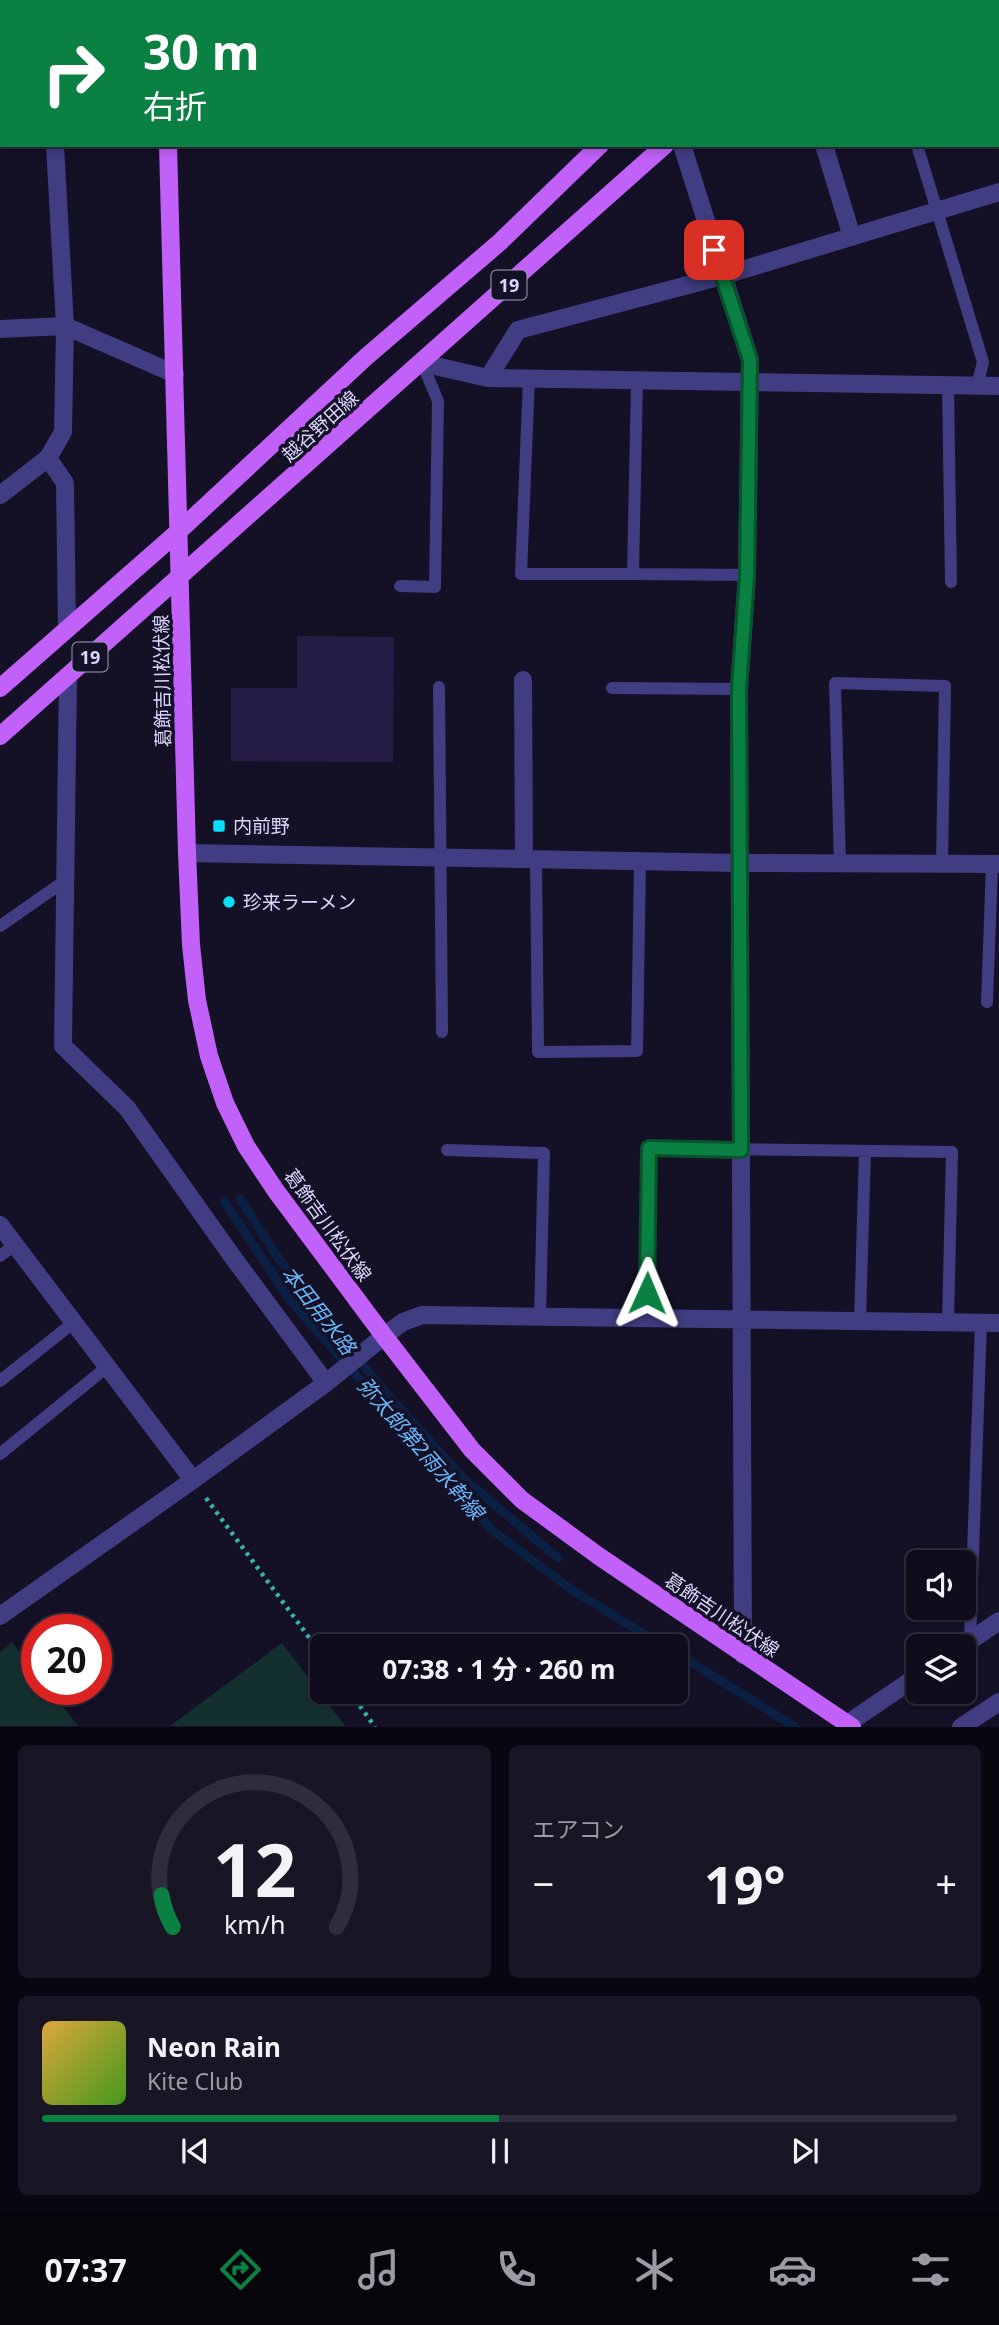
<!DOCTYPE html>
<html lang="ja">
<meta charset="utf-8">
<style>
:root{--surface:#0f0c1c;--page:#181525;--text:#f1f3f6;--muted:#9b9ba3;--line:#2f2c3b;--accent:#0b8043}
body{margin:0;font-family:"Noto Sans","Noto Sans JP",sans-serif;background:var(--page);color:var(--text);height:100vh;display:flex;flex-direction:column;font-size:26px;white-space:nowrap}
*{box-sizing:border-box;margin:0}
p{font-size:23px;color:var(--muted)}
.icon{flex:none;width:38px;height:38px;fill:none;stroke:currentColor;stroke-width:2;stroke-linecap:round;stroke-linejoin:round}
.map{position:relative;height:1727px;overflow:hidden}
.panel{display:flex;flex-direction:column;gap:18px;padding:18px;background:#08070f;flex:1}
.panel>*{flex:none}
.banner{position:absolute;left:0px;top:0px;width:999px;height:147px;box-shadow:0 4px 10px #0003,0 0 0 2px var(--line);background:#0b8043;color:#fff;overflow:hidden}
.fabs{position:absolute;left:906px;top:1550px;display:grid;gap:14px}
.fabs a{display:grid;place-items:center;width:70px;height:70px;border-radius:10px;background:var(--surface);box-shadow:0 4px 10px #0003,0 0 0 2px var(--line);font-size:35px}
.speed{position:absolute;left:21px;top:1614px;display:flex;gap:14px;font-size:35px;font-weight:700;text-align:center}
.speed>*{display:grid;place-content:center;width:91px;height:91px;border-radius:50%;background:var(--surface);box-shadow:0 4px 10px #0003,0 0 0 2px var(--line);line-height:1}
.speed .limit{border:10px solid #d22;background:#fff;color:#111}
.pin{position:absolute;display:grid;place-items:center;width:60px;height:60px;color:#fff;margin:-30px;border-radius:14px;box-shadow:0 4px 10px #0006}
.me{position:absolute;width:77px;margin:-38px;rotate:1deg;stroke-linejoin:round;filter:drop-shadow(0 0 5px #0008)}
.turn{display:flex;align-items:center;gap:24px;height:147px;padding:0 28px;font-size:32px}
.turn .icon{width:91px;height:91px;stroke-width:2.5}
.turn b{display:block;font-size:49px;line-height:60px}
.big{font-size:52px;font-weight:700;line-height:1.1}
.panel .card{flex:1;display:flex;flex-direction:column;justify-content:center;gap:10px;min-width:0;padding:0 24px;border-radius:10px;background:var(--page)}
.panel .dial{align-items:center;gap:0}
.dial svg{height:182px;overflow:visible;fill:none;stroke:var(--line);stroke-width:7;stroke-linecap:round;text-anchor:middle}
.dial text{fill:var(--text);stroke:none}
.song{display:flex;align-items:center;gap:21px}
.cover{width:84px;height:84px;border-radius:10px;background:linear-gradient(135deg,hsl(40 70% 55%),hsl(100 70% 35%))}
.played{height:7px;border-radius:4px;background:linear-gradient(90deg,var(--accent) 50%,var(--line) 50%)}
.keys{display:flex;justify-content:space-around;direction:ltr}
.heat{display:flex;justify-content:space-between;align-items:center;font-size:38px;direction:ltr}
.panel .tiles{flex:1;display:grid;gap:18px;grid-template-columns:1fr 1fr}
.card:last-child{grid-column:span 2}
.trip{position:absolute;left:310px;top:1634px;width:378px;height:70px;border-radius:10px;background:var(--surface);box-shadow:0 4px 10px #0003,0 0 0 2px var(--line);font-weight:700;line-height:70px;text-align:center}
.tab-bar{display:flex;height:112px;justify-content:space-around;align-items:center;background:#06050b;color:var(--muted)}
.tab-bar .icon{width:49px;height:49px}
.tab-bar .current{color:var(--accent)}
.tab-bar b{font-size:32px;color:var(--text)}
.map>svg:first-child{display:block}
.green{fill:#13302f}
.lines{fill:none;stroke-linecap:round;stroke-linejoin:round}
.stream{stroke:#0c2043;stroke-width:9}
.building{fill:#251d46}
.path{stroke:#34b4ad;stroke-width:4.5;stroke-dasharray:3.5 5;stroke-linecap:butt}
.service{stroke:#403d83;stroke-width:12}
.minor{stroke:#403d83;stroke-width:18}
.tertiary{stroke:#403d83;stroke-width:18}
.primary{stroke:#c161fa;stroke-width:18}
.route-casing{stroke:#07532c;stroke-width:18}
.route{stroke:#0b8043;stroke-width:12}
.poi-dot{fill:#09def7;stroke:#141026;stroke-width:2.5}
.labels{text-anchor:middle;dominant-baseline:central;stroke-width:7;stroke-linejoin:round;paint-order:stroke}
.shield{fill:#141026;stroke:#9f9bbd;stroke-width:2}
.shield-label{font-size:18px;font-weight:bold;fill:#dbd6fe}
.street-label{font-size:19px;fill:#dbd6fe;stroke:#141026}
.poi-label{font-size:19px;fill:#dbd6fe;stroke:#141026;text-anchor:start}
.water-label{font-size:21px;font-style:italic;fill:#68b6fa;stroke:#141026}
</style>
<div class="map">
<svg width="999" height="1727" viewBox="0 0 999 1727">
<rect width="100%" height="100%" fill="#141026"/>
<path class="green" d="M12,1642L37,1673V1689H49L78,1726H0V1652Z
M282,1643L345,1726H170Z"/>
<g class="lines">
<path class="stream" d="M240,1199L279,1259L379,1385L464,1479L558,1558
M224,1201L290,1300L492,1530L572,1590L665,1647
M676,1653L795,1727"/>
</g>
<path class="building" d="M297,636L394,637L393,762L231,761V688H297Z"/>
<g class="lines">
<path class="path" d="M206,1498L322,1655
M350,1692L375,1727"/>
<path class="service" d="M323,0V2
M410,0L411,2
M870,1L871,2
M998,124L999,129
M917,145L983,362L977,386
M529,378L521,574H633
M637,381L633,574L747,575
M948,386L951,582
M400,586L435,587L438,401L422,363
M439,687L442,1032
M612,688L739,689
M536,859L538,1052L637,1051L640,861
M840,864L835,683L945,686L942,864
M0,926L66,880
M987,1002L992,864
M447,1150L544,1153L540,1316
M0,1256L15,1245
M646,1318L648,1148L952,1152L948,1322
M860,1321L865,1151
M0,1381L73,1323
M0,1454L107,1367
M970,1640L981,1322"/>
<path class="minor" d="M49,0V2
M641,0V2
M682,145L750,360L747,575L739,689L743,1655
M824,145L852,237
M0,329L65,326L175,374
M422,363L488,378L999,386
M488,378L518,330L722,276L999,192
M48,458L65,483L67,629
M0,495L48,458L63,432L65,326L55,145
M68,676L63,1046L127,1108L232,1256L326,1383
M523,680L524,859
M187,853L740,863L999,864
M0,1225L193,1480
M0,1616L193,1480L326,1383L384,1336L403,1322L422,1315L999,1323
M961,1647L999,1621
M847,1724L919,1675"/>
<path class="tertiary" d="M961,1727L999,1702"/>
<path class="primary" d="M163,0V2
M756,2L758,0
M826,2L828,0
M168,145L187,853L191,945L197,1000L209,1056L225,1103L246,1146L276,1191L384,1336L472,1450L522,1500L600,1557L852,1727
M0,688L179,531L366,357L500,242L600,145
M0,736L665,145"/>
</g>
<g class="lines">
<g class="route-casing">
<path id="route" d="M647,1293L649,1148L741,1150L739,689L747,575L750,360L714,250"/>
</g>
<use href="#route" class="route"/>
</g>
<g class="poi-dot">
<rect x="212" y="819" width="14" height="14" rx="3.5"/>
<circle cx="229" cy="902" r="7"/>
</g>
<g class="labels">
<g class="shield">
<rect x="491.5" y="270.5" width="35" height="29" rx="5"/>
<rect x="72.5" y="642.5" width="35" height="29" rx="5"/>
</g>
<g class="shield-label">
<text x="509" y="285">19</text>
<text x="90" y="657">19</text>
</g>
<g class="street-label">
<text transform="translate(320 426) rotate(-42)">越谷野田線</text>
<text transform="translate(162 681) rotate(-91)">葛飾吉川松伏線</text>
<text transform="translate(328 1225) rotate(54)">葛飾吉川松伏線</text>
<text transform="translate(722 1615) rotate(34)">葛飾吉川松伏線</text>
</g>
<g class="poi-label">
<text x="233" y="826">内前野</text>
<text x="243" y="902">珍来ラーメン</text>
</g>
<g class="water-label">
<text transform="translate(319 1310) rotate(52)">本田用水路</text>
<text transform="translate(421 1448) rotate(49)">弥太郎第2雨水幹線</text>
</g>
</g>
</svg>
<div class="fabs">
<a><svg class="icon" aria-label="sound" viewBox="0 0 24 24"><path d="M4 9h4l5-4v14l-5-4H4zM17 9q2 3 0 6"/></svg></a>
<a><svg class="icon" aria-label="layers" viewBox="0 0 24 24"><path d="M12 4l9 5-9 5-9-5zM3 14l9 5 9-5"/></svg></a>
</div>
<div class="speed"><div class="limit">20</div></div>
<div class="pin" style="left:714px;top:250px;background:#d93025"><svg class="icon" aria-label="arrive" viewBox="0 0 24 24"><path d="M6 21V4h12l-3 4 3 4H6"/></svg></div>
<svg class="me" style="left:647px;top:1293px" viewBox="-20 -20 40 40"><path d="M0-17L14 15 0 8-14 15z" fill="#0b8043" stroke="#fff" stroke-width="4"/></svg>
<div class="trip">07:38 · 1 分 · 260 m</div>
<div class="banner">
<div class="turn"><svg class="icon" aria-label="right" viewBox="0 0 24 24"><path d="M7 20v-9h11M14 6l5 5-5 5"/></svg><div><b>30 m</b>右折</div></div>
</div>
</div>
<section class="panel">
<div class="tiles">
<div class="card dial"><svg viewBox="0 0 100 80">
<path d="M14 69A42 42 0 1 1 86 69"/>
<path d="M14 69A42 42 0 0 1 9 55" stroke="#0b8043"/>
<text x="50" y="56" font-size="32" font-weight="700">12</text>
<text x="50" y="72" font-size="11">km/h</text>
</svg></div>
<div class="card"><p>エアコン</p>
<div class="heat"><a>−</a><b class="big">19°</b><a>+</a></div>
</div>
<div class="card">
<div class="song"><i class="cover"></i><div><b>Neon Rain</b><p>Kite Club</p></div></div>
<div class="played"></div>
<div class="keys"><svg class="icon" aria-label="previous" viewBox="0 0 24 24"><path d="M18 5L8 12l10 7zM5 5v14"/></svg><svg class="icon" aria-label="pause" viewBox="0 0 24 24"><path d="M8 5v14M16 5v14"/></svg><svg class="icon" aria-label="next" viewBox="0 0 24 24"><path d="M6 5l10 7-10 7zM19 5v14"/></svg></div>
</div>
</div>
</section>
<nav class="tab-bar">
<b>07:37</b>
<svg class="icon current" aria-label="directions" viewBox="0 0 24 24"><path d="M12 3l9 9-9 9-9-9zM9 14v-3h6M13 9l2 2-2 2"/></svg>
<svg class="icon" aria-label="music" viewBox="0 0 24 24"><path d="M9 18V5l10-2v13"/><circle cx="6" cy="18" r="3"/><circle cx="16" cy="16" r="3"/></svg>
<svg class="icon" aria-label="phone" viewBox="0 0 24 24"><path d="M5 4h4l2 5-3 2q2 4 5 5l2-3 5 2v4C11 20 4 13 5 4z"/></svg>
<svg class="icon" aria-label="climate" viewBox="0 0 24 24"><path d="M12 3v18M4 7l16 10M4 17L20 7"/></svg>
<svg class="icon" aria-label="car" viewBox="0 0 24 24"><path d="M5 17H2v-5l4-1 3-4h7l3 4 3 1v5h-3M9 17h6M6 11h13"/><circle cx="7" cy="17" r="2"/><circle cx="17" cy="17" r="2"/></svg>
<svg class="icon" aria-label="filters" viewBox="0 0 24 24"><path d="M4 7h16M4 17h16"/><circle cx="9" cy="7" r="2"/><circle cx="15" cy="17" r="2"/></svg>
</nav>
